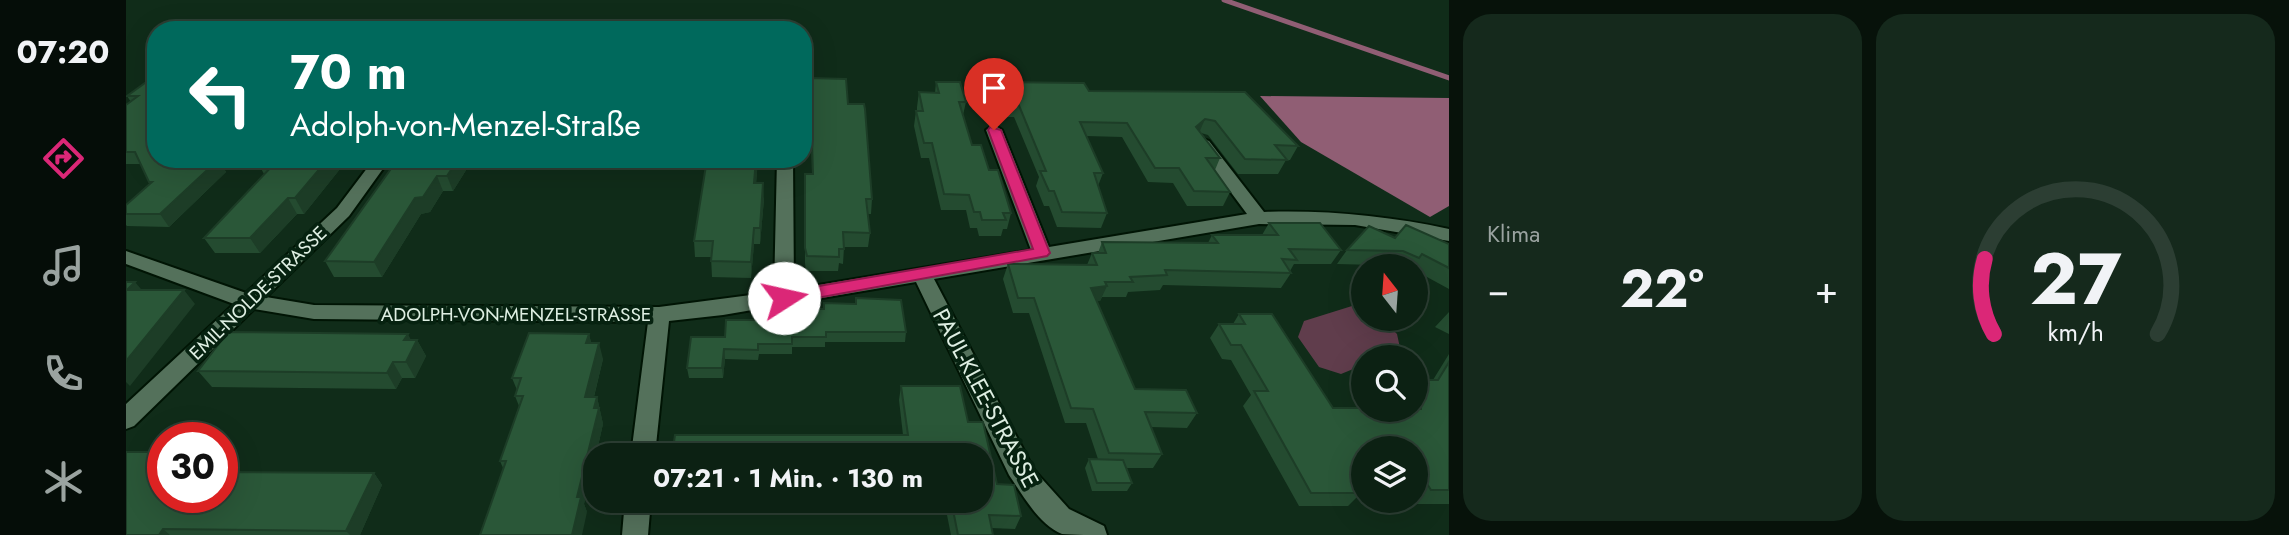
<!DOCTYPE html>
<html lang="de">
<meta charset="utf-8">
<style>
:root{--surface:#0c2113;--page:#15291c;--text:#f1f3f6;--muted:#9aa3a0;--line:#2c3e33;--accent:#db2777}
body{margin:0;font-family:Jost,sans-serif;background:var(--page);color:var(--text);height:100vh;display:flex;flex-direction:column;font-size:26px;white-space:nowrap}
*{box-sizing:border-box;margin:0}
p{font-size:23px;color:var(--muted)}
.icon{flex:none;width:38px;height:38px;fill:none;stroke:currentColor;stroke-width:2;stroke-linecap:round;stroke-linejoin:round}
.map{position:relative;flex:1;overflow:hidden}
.details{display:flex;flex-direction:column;gap:14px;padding:14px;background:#07120a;width:840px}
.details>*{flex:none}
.top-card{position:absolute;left:21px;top:21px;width:665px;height:147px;border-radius:28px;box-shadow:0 7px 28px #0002,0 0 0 2px var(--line);background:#00695c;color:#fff;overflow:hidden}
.needle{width:46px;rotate:343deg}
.tools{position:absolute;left:1225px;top:254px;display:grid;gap:14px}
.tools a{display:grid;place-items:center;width:77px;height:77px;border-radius:50%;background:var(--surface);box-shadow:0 7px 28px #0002,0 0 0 2px var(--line);font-size:35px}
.speed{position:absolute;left:21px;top:422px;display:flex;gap:14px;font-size:35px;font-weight:700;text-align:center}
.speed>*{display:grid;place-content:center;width:91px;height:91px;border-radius:50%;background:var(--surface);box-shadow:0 7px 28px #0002,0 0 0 2px var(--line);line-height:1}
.speed .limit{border:10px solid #d22;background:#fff;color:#111}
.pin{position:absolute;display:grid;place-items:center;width:60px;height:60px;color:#fff;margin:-72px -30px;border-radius:50% 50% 50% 0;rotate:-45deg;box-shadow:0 0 7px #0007}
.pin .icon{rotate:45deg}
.me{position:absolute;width:77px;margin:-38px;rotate:80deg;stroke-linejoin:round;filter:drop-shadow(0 0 5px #0008)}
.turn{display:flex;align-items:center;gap:24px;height:147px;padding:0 28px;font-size:32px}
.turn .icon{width:91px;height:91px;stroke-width:2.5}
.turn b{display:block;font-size:49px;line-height:60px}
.big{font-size:52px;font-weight:700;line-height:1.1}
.details .card{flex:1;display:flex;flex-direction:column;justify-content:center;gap:10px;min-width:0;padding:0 24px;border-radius:28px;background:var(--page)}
.details .dial{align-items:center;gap:0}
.dial svg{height:182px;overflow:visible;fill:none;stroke:var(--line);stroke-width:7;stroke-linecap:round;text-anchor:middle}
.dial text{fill:var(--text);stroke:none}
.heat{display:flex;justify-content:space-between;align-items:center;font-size:38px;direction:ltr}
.details .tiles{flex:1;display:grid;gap:14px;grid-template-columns:repeat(2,1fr)}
.trip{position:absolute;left:457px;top:443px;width:410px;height:70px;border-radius:28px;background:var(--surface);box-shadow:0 7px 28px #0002,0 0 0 2px var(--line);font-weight:700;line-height:70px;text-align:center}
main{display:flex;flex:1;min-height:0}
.menu{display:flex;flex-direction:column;width:126px;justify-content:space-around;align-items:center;background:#050d08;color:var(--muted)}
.menu .icon{width:49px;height:49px}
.menu .selected{color:var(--accent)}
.menu b{font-size:32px;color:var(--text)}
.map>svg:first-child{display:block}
.green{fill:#603d4c}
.water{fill:#905e74}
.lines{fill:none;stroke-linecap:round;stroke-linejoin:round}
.stream{stroke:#905e74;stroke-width:5}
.minor-casing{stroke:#001404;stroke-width:4}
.minor{fill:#54715b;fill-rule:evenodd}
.wall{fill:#244b30}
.shaded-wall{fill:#1d3d27}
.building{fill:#2a5738;stroke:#1d3d27;stroke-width:2}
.route{fill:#db2777;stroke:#8e194d;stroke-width:2}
.labels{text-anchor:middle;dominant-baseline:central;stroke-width:7;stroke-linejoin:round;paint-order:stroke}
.street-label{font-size:19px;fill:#deeee2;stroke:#062210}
.near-street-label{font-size:23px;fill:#deeee2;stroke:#062210}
</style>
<main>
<nav class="menu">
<b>07:20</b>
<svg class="icon selected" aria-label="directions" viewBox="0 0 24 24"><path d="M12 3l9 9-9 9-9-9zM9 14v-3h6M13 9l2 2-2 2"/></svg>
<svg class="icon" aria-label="music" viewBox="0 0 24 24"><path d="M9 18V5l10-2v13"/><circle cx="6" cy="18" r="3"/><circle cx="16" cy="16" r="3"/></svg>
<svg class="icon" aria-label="phone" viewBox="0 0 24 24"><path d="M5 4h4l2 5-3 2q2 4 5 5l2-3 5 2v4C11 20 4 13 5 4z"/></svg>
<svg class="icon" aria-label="climate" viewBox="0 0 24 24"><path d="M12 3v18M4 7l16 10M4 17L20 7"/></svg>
</nav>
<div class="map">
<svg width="1323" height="535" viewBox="0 0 1323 535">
<rect width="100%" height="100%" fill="#102c19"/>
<path class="green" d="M1226,306L1237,309V318L1256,319L1271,334L1274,348L1255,357H1237V365L1215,374L1193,367L1172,337L1178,321Z"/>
<path class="water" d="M1134,96L1323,98V206L1304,217L1175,142Z"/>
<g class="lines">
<path class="stream" d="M1098,0L1323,78"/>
<g class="minor-casing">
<path id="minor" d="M868,125L876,130L923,247L1121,214L1069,144L1077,139L1083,141L1138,212C1201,210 1262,216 1323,229V241L1229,225L1133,224L808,279L908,470L943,509L978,526L981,535C968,535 948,535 936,534C913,525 896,494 883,475L790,282L597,315L543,321L529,455H505L522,322L188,319L128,309L8,426L0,429V404L108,304L0,264V251L120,293L211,208L248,159H264L223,216L140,297L188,305L533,307L648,292L651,159H667L668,289L905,250L860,130Z
M499,500H525L522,535H496Z"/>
</g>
<use href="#minor" class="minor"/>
</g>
<path class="wall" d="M30,75V159H100L95,164L100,172L43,227L1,226L0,225V205L24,184L15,164H0V105L5,102L1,96Z
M684,78L722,104L746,199L745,214H742L744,233L742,247H718L717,264L713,263L712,271H680L679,263V174H686Z
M810,82L840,102L837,115L846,145L863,170L885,213L881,229H877L875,236H853L851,228H844L840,210H815L803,158H795L788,126L790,111H791V107L793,92L809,93Z
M875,82L963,91L1119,92L1172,146L1164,160H1160L1152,174H1112L1082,135L1075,133L1094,158L1089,170L1104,192L1097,206H1061L1047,183L1022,182L996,137L960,136L977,173L972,186L981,213L975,228L931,227L923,206H918L910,186L913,177L888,117H880L872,95Z
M222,159L178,214H171L134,253H89L78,238L138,174L132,163Z
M272,159H347L327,191H317L304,212L295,214L256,277H208L199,261Z
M632,159L630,183L638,199L634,244H628L625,278L586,277L585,257H569L568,241Z
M1143,223L1215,250L1205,264H1168L1164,271L1165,273L1155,288L1037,285L1034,290L1002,292L1000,297H976L974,301H971L1009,389L1071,413L1061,428L1025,427L1036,454L1027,468H1001L1006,483L1001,491H966L959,468L963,459H972L960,423H939L903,313H887L877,279L882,264L961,265L966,253H972L976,242L1082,243L1086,235H1136Z
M1323,244V289L1290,271V266L1211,264L1221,250Z
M730,298L780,332L779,342H699V347H666V354H633L632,360L599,359L597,378H563L561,368L599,337L633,320L729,304Z
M1323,312V334L1309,327Z
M1113,314L1207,408L1290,410V391L1301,380H1307L1323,354V504H1289L1287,500H1290V448H1237V492H1236L1222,506H1173L1117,406L1125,395L1105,360L1096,359L1084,338L1093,324H1107Z
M463,334L465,343L477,359L468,397H471L477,424L470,455H469L458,504L461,512L377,468L374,461L393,406L389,396L391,390L386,378Z
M285,340H291L300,356L289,378H276L270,389L86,387L72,371Z
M775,386L842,422L871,484L895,516L889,529L865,528L867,535H825L818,500H854L777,435L773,400Z
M96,460L101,465L96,472L248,473L256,485L234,535H0Z"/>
<path class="shaded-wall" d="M1079,119L1073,133L1070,127Z
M80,159H100L95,164L100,172L43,227L34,214Z
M202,159H222L178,214L169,198Z
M332,159H347L327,191L321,176Z
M630,159H632L629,199L628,183Z
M311,176L317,191L304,212L295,214L256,277L248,262L289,198Z
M637,183L638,199L634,244V228Z
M162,198L171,214L134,253L124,238Z
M628,228V244L625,278V262Z
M9,282L20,295L1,290Z
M981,286L974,301L959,303L965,288Z
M58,290L69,304L4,386L0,382V361Z
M282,334L288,346L291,340L300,356L289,378L280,362L278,340Z
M463,334L467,350L460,343Z
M473,343L477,359L464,412L459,397Z
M598,349L599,359L597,378L596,368Z
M267,362L276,378L270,389L261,373Z
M471,397L477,424L470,455H469L458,504L461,512L456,535H446L451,497Z
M96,460L101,465L96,472Z
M248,473L256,485L234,535H224L220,531Z
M37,529L44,535H33Z"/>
<path class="building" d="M30,75V159H93L34,214H0V205L26,182H23L9,152H0V105L12,96H1Z
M684,78L720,79L722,104H738L739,109L746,199H740L744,233L717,232L718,249H713V257L681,256L679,248V174H687Z
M810,82H834L840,102H833L846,145H855L863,170H872L885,213H877L880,220H856L854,212H848L843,195L818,194L806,143H798L790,111H797L793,92L813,93Z
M875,82L958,83L963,91L1119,92L1172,146L1149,145L1161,160L1119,159L1089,121L1079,119L1070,127L1094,158H1080L1104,192L1068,191L1053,168H1029L1001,123L954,122L977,173H968L981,213L936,212L928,191H923L914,171H920L892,103H884Z
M136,159H202L169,198H162L124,238H78L148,164L132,163Z
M272,159H332L321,176H311L297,197L289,198L248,262L199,261Z
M581,159H630L628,183H637L634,228H628L625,262L585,261L587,241H568Z
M1143,223H1194L1215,250L1163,249L1171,260L1156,259L1165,273L1039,270L1041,275L1004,277L1007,282H979L981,286L965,288L1009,389L1060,390L1071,413L1019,412L1036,454L983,453L967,409L945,408L908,298H892L882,264L971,265L966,253H980L976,242L1092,243L1086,235H1152Z
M1280,225L1323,244V268L1296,254L1293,258L1277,251L1221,250L1243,226L1269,238Z
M0,282H9L1,290H58L0,361Z
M730,298L775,300L780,332H700V337H666V344H632V350L598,349L596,368H561L565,337H599L600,320H633V314L666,315V309H698V303L730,304Z
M1113,314H1146L1207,408H1237V410L1295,409L1296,389L1301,380H1312L1323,362V490H1305L1298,479H1290V448H1237V479H1227L1236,493H1185L1128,391H1142L1115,345H1105L1093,324H1119Z
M102,332L282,334L278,340H291L280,362H267L261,373L72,371Z
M403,333L463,334L460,343H473L459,397H471L468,408H473L451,497H455L446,535H354L380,461H374L397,396H389L395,378H386Z
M775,386H834L842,422H857L871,484L888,485L895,516L863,515L867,535H832L825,500H854V455H546L549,435H782Z
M0,452H37V497H96V472L248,473L220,531L37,529L33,535H0Z
M963,459L997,460L1006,483H971Z"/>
<path class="route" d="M864,127L875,130L924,253L921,256L658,304L652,302L649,298L658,292L907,249L862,130Z"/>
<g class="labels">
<g class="street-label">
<text transform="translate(132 293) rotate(-44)">EMIL-NOLDE-STRASSE</text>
<text x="390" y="314">ADOLPH-VON-MENZEL-STRASSE</text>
</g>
<g class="near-street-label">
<text transform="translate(860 398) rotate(62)">PAUL-KLEE-STRASSE</text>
</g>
</g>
</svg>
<div class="tools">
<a><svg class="needle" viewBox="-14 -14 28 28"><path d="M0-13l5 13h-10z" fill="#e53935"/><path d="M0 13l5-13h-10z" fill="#9aa3a0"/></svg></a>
<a><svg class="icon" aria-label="search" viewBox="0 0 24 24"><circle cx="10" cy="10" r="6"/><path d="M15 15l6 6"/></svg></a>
<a><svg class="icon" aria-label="layers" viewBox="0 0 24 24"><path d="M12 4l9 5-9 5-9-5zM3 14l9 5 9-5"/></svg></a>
</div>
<div class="speed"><div class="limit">30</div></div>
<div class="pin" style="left:868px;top:130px;background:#d93025"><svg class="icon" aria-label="arrive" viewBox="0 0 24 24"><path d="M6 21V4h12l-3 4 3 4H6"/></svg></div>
<svg class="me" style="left:658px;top:298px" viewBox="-20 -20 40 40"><circle r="19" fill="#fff"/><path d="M0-13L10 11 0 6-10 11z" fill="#db2777"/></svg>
<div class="trip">07:21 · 1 Min. · 130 m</div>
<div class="top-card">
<div class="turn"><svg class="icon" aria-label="left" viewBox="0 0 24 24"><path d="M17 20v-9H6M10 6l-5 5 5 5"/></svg><div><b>70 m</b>Adolph-von-Menzel-Straße</div></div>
</div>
</div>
<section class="details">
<div class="tiles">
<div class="card"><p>Klima</p>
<div class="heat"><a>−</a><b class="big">22°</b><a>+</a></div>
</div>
<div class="card dial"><svg viewBox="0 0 100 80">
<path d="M14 69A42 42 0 1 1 86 69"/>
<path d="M14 69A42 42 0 0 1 10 36" stroke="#db2777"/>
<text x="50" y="56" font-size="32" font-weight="700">27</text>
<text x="50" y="72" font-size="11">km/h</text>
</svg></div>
</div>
</section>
</main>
